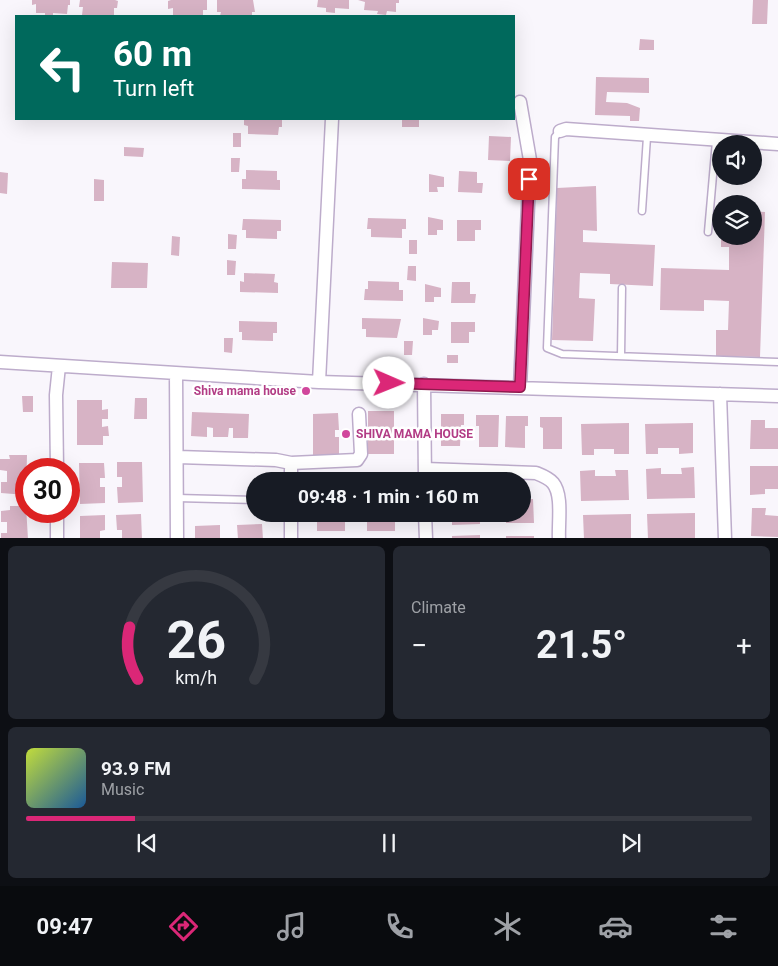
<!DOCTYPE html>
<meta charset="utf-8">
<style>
:root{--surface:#171b24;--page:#242831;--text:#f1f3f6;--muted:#9ea1a6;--line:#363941;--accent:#db2777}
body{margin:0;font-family:Roboto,sans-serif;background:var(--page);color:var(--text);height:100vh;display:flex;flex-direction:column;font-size:19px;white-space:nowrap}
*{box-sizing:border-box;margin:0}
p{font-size:16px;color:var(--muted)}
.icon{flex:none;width:28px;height:28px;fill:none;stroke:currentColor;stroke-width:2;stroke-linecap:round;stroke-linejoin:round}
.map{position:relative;height:538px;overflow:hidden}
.drawer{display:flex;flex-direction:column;gap:8px;padding:8px;background:#0d0f14;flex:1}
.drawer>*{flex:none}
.guide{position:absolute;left:15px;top:15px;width:500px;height:105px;border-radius:0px;box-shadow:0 5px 20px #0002;background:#00695c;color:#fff;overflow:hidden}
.fabs{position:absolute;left:712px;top:135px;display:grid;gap:10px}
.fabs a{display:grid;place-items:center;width:50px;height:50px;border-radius:50%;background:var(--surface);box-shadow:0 5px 20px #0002;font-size:25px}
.speed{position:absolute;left:15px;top:458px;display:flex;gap:10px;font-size:25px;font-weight:700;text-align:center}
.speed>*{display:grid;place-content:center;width:65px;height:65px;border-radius:50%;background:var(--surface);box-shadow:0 5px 20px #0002;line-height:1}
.speed .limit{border:8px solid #d22;background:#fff;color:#111}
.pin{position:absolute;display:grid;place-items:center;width:42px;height:42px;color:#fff;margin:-21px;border-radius:10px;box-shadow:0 2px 8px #0006}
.me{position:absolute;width:55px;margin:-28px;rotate:91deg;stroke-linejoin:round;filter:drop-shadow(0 0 4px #0008)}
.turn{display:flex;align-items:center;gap:18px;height:105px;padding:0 15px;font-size:22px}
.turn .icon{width:65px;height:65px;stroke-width:2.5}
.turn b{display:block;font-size:35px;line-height:42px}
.big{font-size:38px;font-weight:700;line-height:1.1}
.drawer .widget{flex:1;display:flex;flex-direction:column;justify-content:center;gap:8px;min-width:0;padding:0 18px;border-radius:8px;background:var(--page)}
.drawer .dial{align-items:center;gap:0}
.dial svg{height:130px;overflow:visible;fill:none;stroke:var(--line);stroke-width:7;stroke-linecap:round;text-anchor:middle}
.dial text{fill:var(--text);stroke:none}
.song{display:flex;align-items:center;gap:15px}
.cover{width:60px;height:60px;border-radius:8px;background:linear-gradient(135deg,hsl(70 70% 55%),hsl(210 70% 35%))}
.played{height:5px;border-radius:2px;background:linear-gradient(90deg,var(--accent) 15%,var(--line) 15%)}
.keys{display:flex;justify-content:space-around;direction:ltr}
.heat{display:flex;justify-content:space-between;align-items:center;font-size:28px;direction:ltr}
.drawer .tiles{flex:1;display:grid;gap:8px;grid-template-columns:1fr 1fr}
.widget:last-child{grid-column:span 2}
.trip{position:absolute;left:246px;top:472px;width:285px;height:50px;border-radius:25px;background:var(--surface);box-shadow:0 5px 20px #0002;font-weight:700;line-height:50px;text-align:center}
.menu{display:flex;height:80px;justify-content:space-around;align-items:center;background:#090b0e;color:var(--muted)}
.menu .icon{width:35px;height:35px}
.menu .active{color:var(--accent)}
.menu b{font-size:22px;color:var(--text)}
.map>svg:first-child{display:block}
.building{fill:#d7b3c5}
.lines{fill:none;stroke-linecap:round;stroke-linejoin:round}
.lane-casing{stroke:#bdaccb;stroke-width:9}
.street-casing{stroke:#bdaccb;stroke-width:15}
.lane{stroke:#fff;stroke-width:6}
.street{stroke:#fff;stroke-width:12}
.route-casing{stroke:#8e194d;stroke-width:12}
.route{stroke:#db2777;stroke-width:9}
.hotel-dot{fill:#d1479c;stroke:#fff;stroke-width:2}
.labels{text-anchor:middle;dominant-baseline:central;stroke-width:5;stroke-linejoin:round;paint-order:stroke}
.hotel-label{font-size:12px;font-weight:bold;fill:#b23c85;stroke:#fff;text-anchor:end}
</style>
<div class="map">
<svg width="778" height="539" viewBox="0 0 778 539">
<rect width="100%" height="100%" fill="#f9f6fc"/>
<path class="building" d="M32,0H70V5H68L67,14L53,13V16H45V13H36V4L32,5Z
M80,0H115L118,1L117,8H114V16L82,15L83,7H79Z
M171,0H207V10H203V16H173V8L168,9V1Z
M217,0H253L255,12H252V16H220L221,12H217Z
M318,0H349V9L335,8V13L326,12V8L317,7Z
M358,0H399V3H396V12L387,11L386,15L377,14L378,11L364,10L365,2Z
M753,0H768L767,24H752Z
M640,39L654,40V50H639Z
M596,77L649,78V93L607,92L606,102L627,103L640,108L639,121H630V116L595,115Z
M244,119H282V127H279L278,135L248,134V126L244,125Z
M402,119H419V127H402Z
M233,133H241V147H233Z
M489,136L511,137L510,161L488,160Z
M124,147L144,148L143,157L124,156Z
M231,158H240L239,172H231Z
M246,170L277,171V180H280V190L242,189V179H246Z
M459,171L477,172V183H483L482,193L458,192Z
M0,172L8,173L7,194L0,193Z
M429,174L444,177V187H437L438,192H429Z
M94,179L104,180V201H94Z
M596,186L597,231L583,230V242L655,245L653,286L610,284V274L580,273L579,298L595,299L593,341L552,340L557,188Z
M754,211L765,212L760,357L716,356V330H728L729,301L704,300V311L660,310L661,268L729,270V247H721V236H754Z
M428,217L443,220V230H437V235H428Z
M368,218L406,219V229H402V238L371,237V229H367Z
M243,219L281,220V231H277V239L246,238V230H242Z
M457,220H481V230H475V241H457Z
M228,234L237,235L236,249H228Z
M172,236L180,237L179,256L171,255Z
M409,240H417V254H409Z
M227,260L236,261L235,275H227Z
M112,262L148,263L147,288H111Z
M408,266H416V281L407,280Z
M244,273L275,274L274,282L278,283V293L240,292V281L244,282Z
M368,281L399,282V290H403V301L364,300L365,289H368Z
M452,282H470V294H476L475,303H451Z
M425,284L441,288V297H434V302H425Z
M362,318L401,319L397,338L366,337V329H362Z
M423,318L439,321L438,330H432V335H423Z
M239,321L277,322V333H273V341L242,340V332H239Z
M451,322H475V332H469V343H451Z
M224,338H233L232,353L224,352Z
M404,341H413L412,355H404Z
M447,355H458V363H447Z
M22,396H33V412H23Z
M135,398H147V419H134Z
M77,400H102V410L108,409V419H102V427L108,426L109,436H103V445H77Z
M368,411H394V454H368V436L372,435V428H368Z
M192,412L249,414L248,438H233V428H229L228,437H213V428L207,427V437L191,436Z
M338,413L339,430H335V437H339V456H313V414Z
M441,414H464V425H461L460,446H441Z
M476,415H499L498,447H479V426H476Z
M506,416H528V426H525V448L505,447Z
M540,417H562V449H543V428L540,427Z
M751,420H765V428H778V449H750Z
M629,423V454H614V449H594V455H582L581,424Z
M693,423V453L679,454V448H658V454H646L645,424Z
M9,455H27L26,495L1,493V482H7V471L0,470V459H10Z
M117,462H142L143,502L118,503L117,487H122V477H117Z
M79,463H104L105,478H100V487H105V503L80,504Z
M750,466H778V489H765V494L750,495Z
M694,467L695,498L647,499L646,469L661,468V474H682L681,468Z
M595,470V476H616L615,470H628L629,500L581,501L580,471Z
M533,499L534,523H506V514H522V500Z
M10,506H26L28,539H1V533H7V522H1V511L10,510Z
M752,508H766L765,515L778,516V537L751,536Z
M695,513V539H648L647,514Z
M141,514L142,539H122V530H117L116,515Z
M317,514H345V531H317Z
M367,514H395V531H367Z
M452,514H480V524L452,525Z
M631,514V539H584L583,515Z
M105,515V530L100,531V539H80V516Z
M262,524L263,539H238L237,525Z
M220,525V539H195V526Z
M480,535V539H452V536Z
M506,536H534V539H506Z"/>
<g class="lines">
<g class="lane-casing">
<path id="lane" d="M560,131L555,137L547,348L562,354L778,362
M642,211L647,137
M708,232L716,141
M621,356L622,288
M177,498L255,500"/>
</g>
<g class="street-casing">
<path id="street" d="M560,131L566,129L778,144
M0,362L319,382L778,396
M176,373L177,539
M319,382L332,119
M424,384L425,481
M520,387L530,160L520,102
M720,394L725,539
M178,457L276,460L291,463V481
M291,463L357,460L361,454L359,414
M57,469L56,395L59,366
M425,469L536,473C541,475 549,478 553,483C563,495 558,523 559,539
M57,511V539
M425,514L426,539
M291,539V514"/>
</g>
<use href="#lane" class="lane"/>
<use href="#street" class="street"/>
</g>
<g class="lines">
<g class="route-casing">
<path id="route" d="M389,383L520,387L529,179"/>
</g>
<use href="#route" class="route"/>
</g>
<g class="hotel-dot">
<circle cx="306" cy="391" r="5"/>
<circle cx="346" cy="434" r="5"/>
</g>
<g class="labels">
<g class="hotel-label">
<text x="296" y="391">Shiva mama house</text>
<text x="356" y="434" text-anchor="start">SHIVA MAMA HOUSE</text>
</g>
</g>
</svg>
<div class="fabs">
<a><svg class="icon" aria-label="sound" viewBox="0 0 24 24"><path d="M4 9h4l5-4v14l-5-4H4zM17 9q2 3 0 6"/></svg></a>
<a><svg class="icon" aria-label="layers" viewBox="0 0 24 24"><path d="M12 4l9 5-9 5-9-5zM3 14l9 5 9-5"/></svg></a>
</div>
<div class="speed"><div class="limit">30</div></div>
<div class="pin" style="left:529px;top:179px;background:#d93025"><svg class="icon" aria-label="arrive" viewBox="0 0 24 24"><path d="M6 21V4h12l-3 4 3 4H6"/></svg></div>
<svg class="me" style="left:389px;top:383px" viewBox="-20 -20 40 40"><circle r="19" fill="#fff"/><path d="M0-13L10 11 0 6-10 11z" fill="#db2777"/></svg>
<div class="trip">09:48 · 1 min · 160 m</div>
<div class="guide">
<div class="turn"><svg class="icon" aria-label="left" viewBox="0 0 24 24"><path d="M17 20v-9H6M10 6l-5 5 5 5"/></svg><div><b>60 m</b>Turn left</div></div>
</div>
</div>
<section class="drawer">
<div class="tiles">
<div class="widget dial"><svg viewBox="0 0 100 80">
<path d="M14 69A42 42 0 1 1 86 69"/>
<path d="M14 69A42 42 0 0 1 9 37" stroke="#db2777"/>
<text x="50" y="56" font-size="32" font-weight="700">26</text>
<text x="50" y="72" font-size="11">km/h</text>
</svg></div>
<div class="widget"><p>Climate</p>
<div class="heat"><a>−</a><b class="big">21.5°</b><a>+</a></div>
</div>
<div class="widget">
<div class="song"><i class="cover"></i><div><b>93.9 FM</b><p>Music</p></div></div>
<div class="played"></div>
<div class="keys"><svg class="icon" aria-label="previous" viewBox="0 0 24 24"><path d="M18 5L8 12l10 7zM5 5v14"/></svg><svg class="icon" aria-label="pause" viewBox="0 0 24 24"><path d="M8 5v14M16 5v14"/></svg><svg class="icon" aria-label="next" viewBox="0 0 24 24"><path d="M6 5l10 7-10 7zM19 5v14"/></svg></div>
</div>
</div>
</section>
<nav class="menu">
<b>09:47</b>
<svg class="icon active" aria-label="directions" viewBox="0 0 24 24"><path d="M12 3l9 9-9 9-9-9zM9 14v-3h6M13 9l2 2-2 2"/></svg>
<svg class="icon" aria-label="music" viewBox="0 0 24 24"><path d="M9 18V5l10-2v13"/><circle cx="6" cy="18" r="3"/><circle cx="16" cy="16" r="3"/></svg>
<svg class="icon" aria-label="phone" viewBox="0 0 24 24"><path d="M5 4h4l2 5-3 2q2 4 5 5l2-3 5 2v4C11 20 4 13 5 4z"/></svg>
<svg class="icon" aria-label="climate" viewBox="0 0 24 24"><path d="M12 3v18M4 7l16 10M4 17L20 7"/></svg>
<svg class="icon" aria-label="car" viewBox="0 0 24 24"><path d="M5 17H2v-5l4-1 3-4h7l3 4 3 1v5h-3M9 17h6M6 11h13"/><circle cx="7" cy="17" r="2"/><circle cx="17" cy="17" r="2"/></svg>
<svg class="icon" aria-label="filters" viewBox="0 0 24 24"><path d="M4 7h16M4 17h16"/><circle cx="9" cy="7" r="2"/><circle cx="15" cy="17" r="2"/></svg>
</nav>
